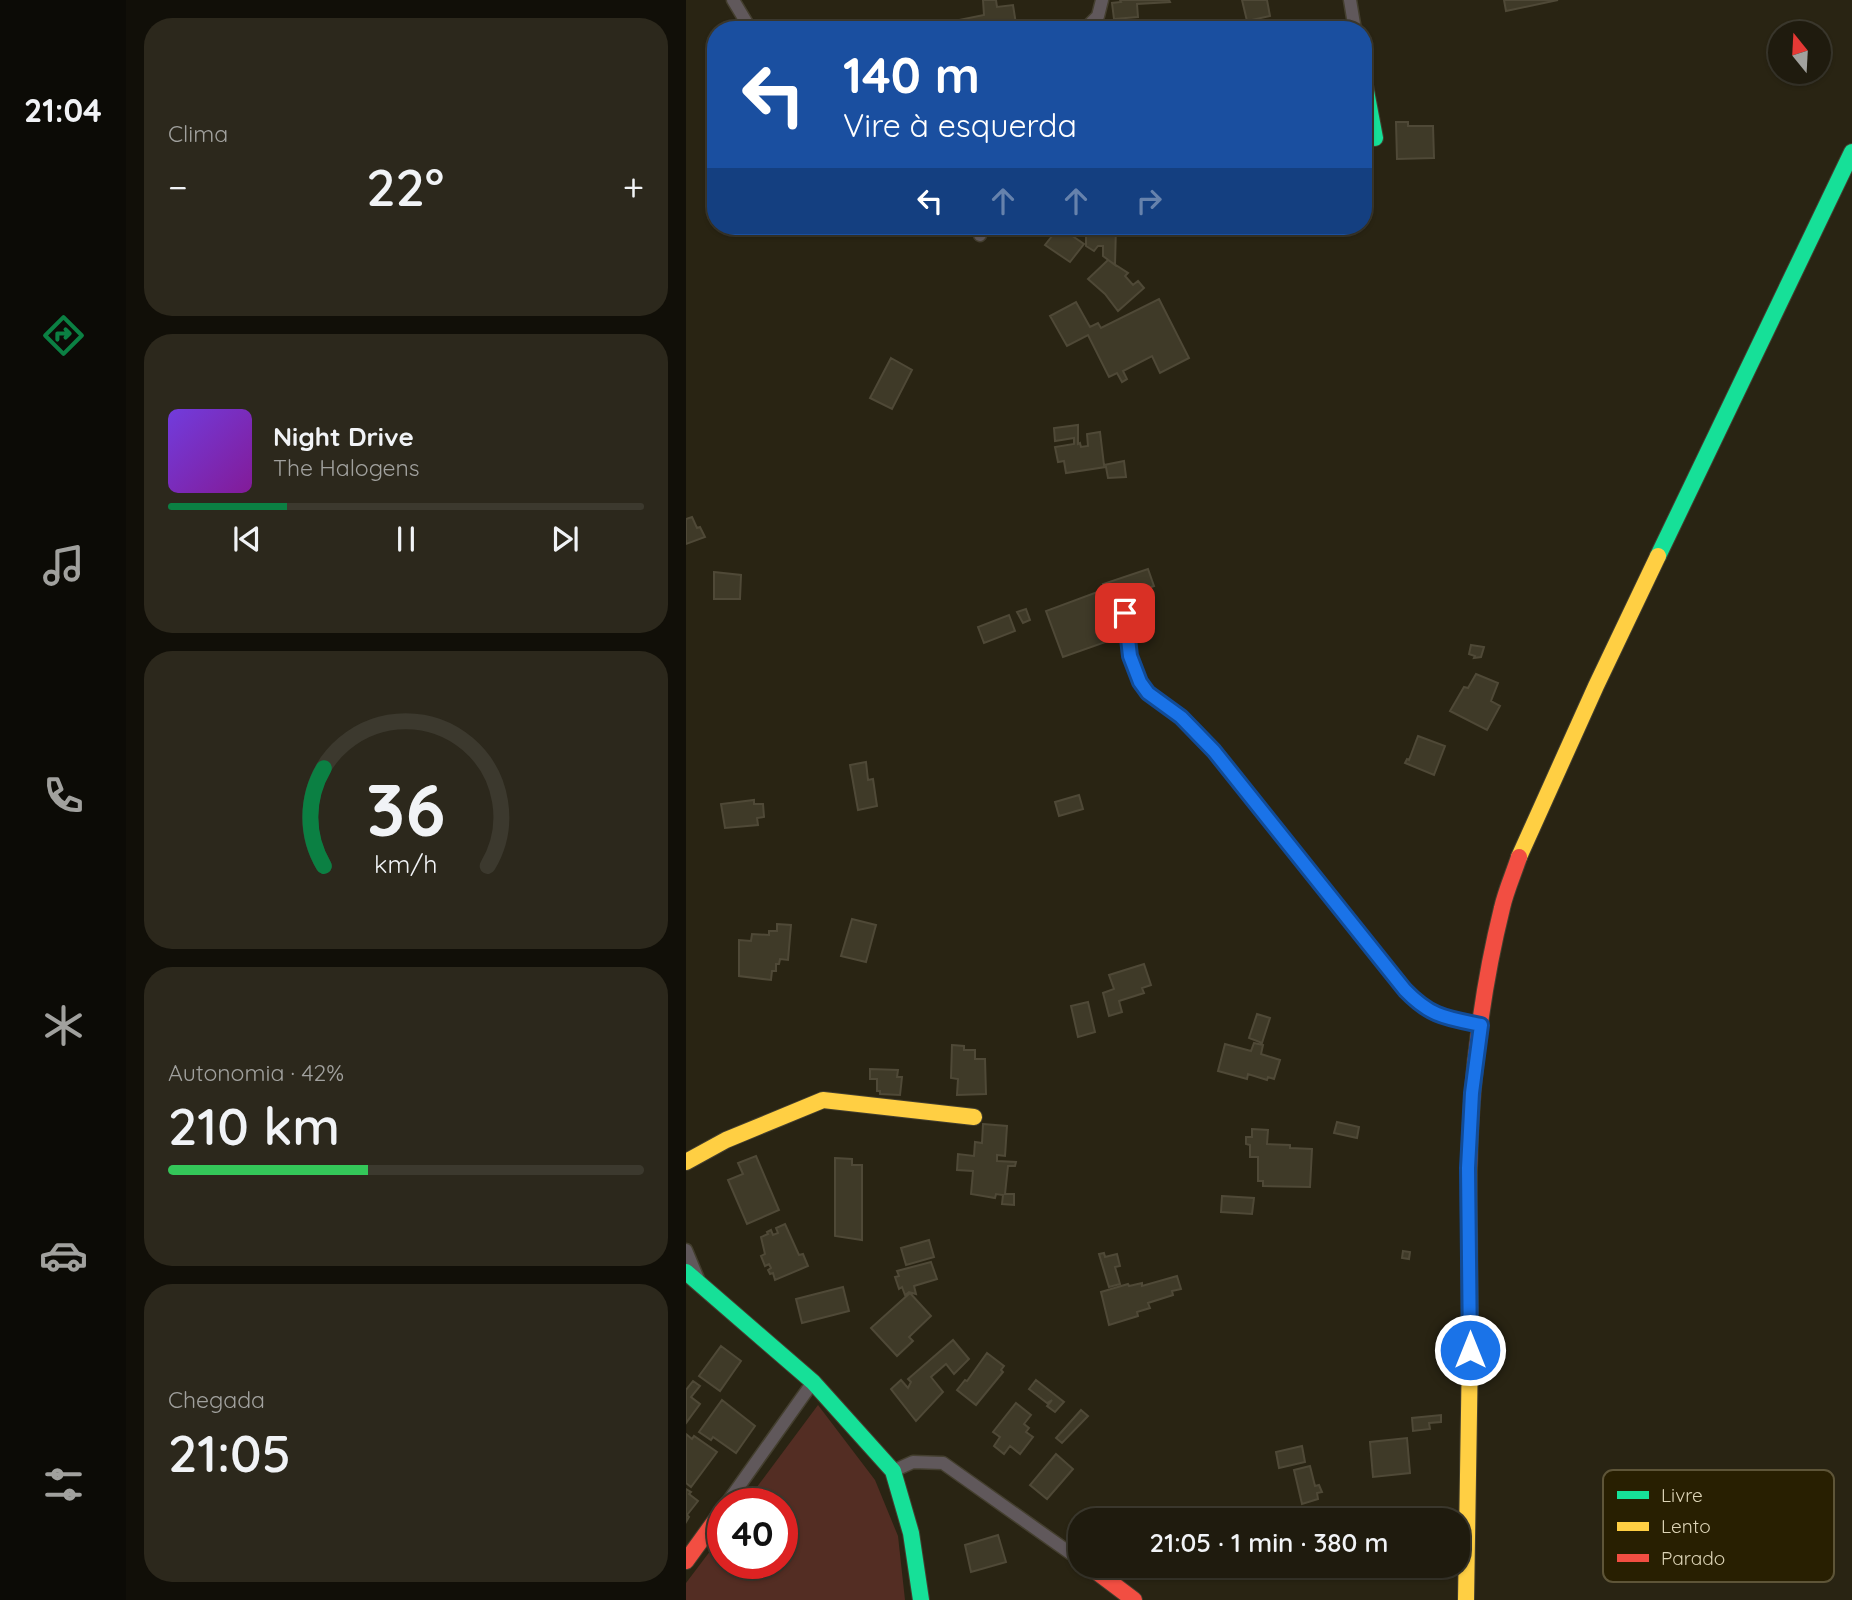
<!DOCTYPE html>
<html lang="pt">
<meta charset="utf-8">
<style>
:root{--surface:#1f1b0e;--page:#2c281c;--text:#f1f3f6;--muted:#a1a19e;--line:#3c392e;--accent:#0b8043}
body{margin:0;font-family:Quicksand,sans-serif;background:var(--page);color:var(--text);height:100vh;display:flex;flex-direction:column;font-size:26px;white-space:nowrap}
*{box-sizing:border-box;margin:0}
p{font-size:23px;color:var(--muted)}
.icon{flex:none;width:38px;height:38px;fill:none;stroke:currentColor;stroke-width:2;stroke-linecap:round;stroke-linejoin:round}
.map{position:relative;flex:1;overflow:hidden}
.details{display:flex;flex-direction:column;gap:18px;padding:18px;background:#110f08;width:560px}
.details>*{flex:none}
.banner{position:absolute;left:21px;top:21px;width:665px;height:214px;border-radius:28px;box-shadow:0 2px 5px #0004,0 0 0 2px var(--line);background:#1a4fa0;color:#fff;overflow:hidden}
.needle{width:46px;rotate:342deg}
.controls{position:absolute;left:1082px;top:21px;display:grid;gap:14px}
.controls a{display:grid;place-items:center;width:63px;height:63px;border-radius:50%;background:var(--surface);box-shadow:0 2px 5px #0004,0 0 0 2px var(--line);font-size:35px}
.speed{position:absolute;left:21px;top:1488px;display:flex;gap:14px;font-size:35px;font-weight:700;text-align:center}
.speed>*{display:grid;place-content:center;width:91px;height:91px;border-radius:50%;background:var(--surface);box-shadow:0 2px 5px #0004,0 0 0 2px var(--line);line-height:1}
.speed .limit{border:10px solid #d22;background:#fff;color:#111}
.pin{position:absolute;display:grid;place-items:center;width:60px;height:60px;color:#fff;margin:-30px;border-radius:14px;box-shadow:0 4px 10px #0006}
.me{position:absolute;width:77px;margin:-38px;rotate:0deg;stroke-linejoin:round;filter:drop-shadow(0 0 5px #0008)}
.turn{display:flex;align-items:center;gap:24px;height:147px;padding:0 21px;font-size:32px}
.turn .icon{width:91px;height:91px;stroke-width:2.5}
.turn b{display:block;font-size:49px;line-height:60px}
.lanes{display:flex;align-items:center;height:66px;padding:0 21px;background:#0003;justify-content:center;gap:35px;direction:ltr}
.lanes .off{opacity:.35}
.big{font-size:52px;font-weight:600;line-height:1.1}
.details .tile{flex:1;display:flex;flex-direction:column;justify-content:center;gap:10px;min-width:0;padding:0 24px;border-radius:28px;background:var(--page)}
.details .dial{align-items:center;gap:0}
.dial svg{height:182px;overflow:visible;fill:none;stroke:var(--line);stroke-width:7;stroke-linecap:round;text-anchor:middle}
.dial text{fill:var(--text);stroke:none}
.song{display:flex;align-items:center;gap:21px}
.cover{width:84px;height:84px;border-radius:10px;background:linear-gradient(135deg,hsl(260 70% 55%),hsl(290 70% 35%))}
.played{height:7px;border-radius:4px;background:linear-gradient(90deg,var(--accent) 25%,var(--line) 25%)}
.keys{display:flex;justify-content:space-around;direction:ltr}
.heat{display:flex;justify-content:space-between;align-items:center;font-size:38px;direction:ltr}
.charge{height:10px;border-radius:5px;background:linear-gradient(90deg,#34c759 42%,var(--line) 0)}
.trip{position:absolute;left:382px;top:1508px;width:402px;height:70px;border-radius:28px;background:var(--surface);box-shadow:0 2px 5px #0004,0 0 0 2px var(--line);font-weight:600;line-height:70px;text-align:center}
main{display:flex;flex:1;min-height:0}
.tabs{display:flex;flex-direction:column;width:126px;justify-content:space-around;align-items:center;background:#0c0b06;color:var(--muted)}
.tabs .icon{width:49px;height:49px}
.tabs .on{color:var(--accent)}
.tabs b{font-size:32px;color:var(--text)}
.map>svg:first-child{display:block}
.green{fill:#532d23}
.building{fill:#3f3a28;stroke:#4f4937;stroke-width:2}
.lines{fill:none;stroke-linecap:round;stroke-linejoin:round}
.lane-casing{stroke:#443f2f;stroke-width:9}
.street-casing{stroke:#443f2f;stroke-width:15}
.fast-casing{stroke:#443f2f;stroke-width:18}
.slow-casing{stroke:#443f2f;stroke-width:18}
.jam-casing{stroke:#443f2f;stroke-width:18}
.lane{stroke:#60585b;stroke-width:6}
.street{stroke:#60585b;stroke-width:12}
.fast{stroke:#16e098;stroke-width:16}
.slow{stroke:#ffcf43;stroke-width:16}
.jam{stroke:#f24e42;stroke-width:16}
.route-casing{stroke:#114b97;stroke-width:18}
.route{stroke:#1a73e8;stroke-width:12}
.key{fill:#281f01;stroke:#5e5538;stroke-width:2}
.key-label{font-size:19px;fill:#ddd4b7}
</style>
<main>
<nav class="tabs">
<b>21:04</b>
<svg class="icon on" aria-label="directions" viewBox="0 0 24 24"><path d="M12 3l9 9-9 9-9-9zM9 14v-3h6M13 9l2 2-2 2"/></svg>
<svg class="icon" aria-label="music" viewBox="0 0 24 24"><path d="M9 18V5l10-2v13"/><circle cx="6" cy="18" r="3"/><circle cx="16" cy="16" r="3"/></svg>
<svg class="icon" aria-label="phone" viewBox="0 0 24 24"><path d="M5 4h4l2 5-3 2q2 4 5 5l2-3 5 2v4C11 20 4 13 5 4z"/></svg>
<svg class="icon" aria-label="climate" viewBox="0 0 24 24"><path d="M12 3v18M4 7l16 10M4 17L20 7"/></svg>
<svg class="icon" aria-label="car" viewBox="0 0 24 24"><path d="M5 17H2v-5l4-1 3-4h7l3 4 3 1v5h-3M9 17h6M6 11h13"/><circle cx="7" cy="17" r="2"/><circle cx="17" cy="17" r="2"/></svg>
<svg class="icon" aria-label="filters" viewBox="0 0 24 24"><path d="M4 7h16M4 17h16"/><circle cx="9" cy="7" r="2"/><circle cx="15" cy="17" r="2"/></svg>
</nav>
<section class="details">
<div class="tile"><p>Clima</p>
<div class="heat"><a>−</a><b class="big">22°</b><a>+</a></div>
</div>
<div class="tile">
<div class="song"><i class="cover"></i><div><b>Night Drive</b><p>The Halogens</p></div></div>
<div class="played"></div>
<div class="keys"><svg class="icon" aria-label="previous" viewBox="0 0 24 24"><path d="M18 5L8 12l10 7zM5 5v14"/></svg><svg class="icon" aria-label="pause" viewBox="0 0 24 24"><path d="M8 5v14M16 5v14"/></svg><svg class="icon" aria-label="next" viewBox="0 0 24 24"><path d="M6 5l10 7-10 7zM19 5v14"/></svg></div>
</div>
<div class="tile dial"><svg viewBox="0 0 100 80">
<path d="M14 69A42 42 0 1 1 86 69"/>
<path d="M14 69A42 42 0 0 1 14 26" stroke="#0b8043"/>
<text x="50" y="56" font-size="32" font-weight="700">36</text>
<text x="50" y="72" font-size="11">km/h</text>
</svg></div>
<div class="tile"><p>Autonomia · 42%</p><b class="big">210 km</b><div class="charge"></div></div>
<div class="tile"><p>Chegada</p><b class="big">21:05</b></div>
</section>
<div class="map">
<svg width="1166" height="1600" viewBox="0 0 1166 1600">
<rect width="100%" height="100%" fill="#292413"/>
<path class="green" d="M132,1405L189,1480L212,1536L219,1600H0V1583L37,1534V1563H96V1503H59Z"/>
<path class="building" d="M297,0H310L311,7L327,5L330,24L342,22L344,30H265L263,22L298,15Z
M434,0H483L484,2L451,4L452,17L428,19L426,3L435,2Z
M556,0H581L584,16L561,21Z
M818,0H872L820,11Z
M710,122H722V126H747L748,158L711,159Z
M350,226H372L398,244L384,262L359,245L366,236Z
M400,226H430L429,265L417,256V246H412L408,251L400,246Z
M422,260L442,273L439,276L447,285L452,281L458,288L432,311L419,294L402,279Z
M473,299L503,358L474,373L466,356L437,371L441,379L436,382L431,373L423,377L402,335L381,346L364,316L390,302L404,327L412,323L415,328Z
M205,358L226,370L206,409L184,398Z
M392,425V444L394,443L395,447L402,446L401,434L414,432L418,465L438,461L440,477L422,478L420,467L380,473L378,461L372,462L369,447L388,444V438L369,441L368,428Z
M6,517L11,528L14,527L19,537L0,544V519Z
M462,569L468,586L423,600L422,598L417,599L431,638L377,657L360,611L414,591L415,594L420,592L417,584Z
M28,572L55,575L54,599H28Z
M340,609L344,620L337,623L331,612Z
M323,615L329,631L298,643L292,627Z
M785,645L798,647L795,657L788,658L789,656L783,654Z
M790,674L812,683L805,701L814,706L801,730L764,711L778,687L782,688Z
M732,736L759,746L748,775L719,763L721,759L723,760Z
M180,762L182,780L187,779L191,806L172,810L164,765Z
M393,795L397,809L373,816L369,802Z
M68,800V804H77L78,817L71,818L72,825L39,828L35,804Z
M166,919L190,925L180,962L155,956Z
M91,924L105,925L102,960L94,959L93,964H90V971H86L85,980L53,976V940L65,941L66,934L83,935V931H91Z
M458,964L465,985L456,988L458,993L433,1001L436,1012L423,1016L417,993L428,989L423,975Z
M402,1002L409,1032L392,1037L385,1006Z
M571,1014L584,1018L576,1043L563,1038Z
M568,1043L577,1045L575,1054L594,1060L588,1079L582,1077L581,1080L562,1074L561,1079L532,1071L539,1044L565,1051Z
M266,1045L278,1046V1050H289V1059H299L300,1094L271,1095L272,1079L265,1078Z
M184,1069L212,1070L211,1077H216L214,1095L194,1094V1091H191V1079H184Z
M651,1122L673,1127L671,1138L648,1133Z
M297,1124L321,1126L319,1156L311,1155V1161L330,1162L329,1166H322L319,1194H328V1205L316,1204L317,1195L310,1194L309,1198L285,1194L287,1171L271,1170L272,1154L288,1156L289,1142L296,1143Z
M566,1129L582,1130L581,1144L604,1145V1148L626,1149L624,1187L577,1186V1181H572V1157H564V1145L560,1144V1137H566Z
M70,1156L93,1210L61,1224L42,1180L57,1174L52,1163Z
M149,1158L166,1159V1165H176V1240L149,1236Z
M536,1196L568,1198L566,1214L535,1212Z
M99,1224L113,1255L117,1254L122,1266L89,1280L87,1273L84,1274L82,1270L85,1268L83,1264L79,1266L75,1256L79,1254L75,1237L82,1234L81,1232L85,1230L87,1235L92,1233L90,1228Z
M243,1240L248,1257L220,1265L215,1248Z
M717,1251L724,1252L723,1259L716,1258Z
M418,1253L419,1257L431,1254L434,1266L429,1267L434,1284L423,1287L413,1254Z
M245,1262L251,1279L228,1286L230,1294L223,1292L219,1295L216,1287L213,1289L209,1277L213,1276L211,1271Z
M491,1276L495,1289L486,1291L487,1295L462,1303L464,1308L451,1312L452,1316L423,1325L415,1292L442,1284L443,1286L456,1283V1286Z
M157,1287L163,1311L116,1323L110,1299Z
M224,1293L245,1316L223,1337L227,1341L211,1356L185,1328Z
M267,1340L283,1359L268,1374L260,1364L245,1377L257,1392L230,1421L205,1389L215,1380L222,1388L225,1382L222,1379Z
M35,1346L55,1361L34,1391L13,1376Z
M301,1353L318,1366L315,1370L317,1372L290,1405L271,1390L279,1380L281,1381Z
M350,1380L378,1402L369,1412L361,1406L366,1400L361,1403L343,1389Z
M7,1381L14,1386L5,1397L14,1404L0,1423V1390Z
M36,1400L69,1426L50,1453L27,1437L25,1440L13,1432Z
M330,1403L345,1415L338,1424L343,1428L340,1432L347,1437L334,1454L324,1446L318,1454L308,1446L314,1437L307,1432Z
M395,1410L402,1416L376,1443L370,1438Z
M755,1415V1422L743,1423L744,1429L727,1431L726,1418Z
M0,1434L6,1439L8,1436L31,1452L5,1487L0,1483Z
M721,1438L724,1473L687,1477L684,1442Z
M616,1446L619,1462L593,1468L590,1452Z
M370,1454L387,1469L361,1499L344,1485Z
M624,1466L629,1486L633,1485L636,1492L631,1493L632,1499L616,1504L608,1470Z
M0,1489L5,1492L3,1494L12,1501L1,1515L3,1517L0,1522Z
M312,1535L320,1562L285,1572L279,1545Z"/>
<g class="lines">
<g class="lane-casing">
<path id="lane" d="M439,613L444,656L454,682L462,693L495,717L528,751L719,990C745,1017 759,1018 794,1025"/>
</g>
<g class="street-casing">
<path id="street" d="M47,0L65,30
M664,0L669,30
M398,30L412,16L416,0
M294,235L296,226
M0,1250L12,1279
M207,1471L227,1462L257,1463L394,1560
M41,1503L127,1382"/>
</g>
<g class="fast-casing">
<path id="fast" d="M677,75L689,138
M972,556L1166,152
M0,1272L127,1382L207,1471L225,1533L235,1600"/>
</g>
<g class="slow-casing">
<path id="slow" d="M833,857L910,686L972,556
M0,1162L40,1140L137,1100L288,1117
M780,1600L784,1350L783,1223"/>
</g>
<g class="jam-casing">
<path id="jam" d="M783,1223C781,1119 791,1009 816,908C820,890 828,873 833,857
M0,1561L37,1510
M403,1566L448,1600"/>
</g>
<use href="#lane" class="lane"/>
<use href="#street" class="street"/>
<use href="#fast" class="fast"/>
<use href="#slow" class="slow"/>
<use href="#jam" class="jam"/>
</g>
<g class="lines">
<g class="route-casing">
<path id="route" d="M439,613L444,656L454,682L462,693L495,717L528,751L719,990C745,1017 760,1018 795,1025L786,1093L782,1168L784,1350"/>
</g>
<use href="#route" class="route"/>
</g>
<rect x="917" y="1470" width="231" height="112" rx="10" class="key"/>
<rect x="931" y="1491" width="32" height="8" fill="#16e098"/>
<rect x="931" y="1522" width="32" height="9" fill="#ffcf43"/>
<rect x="931" y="1554" width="32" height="8" fill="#f24e42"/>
<g class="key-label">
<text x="975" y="1502">Livre</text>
<text x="975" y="1533">Lento</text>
<text x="975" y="1565">Parado</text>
</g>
</svg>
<div class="controls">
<a><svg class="needle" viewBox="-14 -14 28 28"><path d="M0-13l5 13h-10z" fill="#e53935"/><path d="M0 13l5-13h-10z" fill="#a1a19e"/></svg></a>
</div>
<div class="speed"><div class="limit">40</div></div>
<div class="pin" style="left:439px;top:613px;background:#d93025"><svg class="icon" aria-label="arrive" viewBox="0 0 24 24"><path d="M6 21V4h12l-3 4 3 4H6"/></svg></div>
<svg class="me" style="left:784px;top:1350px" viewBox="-20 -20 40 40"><circle r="17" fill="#1a73e8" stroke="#fff" stroke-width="3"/><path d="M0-11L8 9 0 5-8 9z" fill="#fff"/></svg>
<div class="trip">21:05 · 1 min · 380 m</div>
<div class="banner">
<div class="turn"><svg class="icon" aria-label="left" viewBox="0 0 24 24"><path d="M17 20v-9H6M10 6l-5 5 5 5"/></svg><div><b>140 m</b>Vire à esquerda</div></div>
<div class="lanes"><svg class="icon" aria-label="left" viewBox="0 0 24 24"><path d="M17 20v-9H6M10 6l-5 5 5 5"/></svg><svg class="icon off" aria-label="ahead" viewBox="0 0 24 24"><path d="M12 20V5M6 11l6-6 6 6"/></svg><svg class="icon off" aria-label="ahead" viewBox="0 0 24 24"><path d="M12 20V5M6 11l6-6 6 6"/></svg><svg class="icon off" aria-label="right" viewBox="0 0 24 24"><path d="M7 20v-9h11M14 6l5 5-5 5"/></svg></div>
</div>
</div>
</main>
